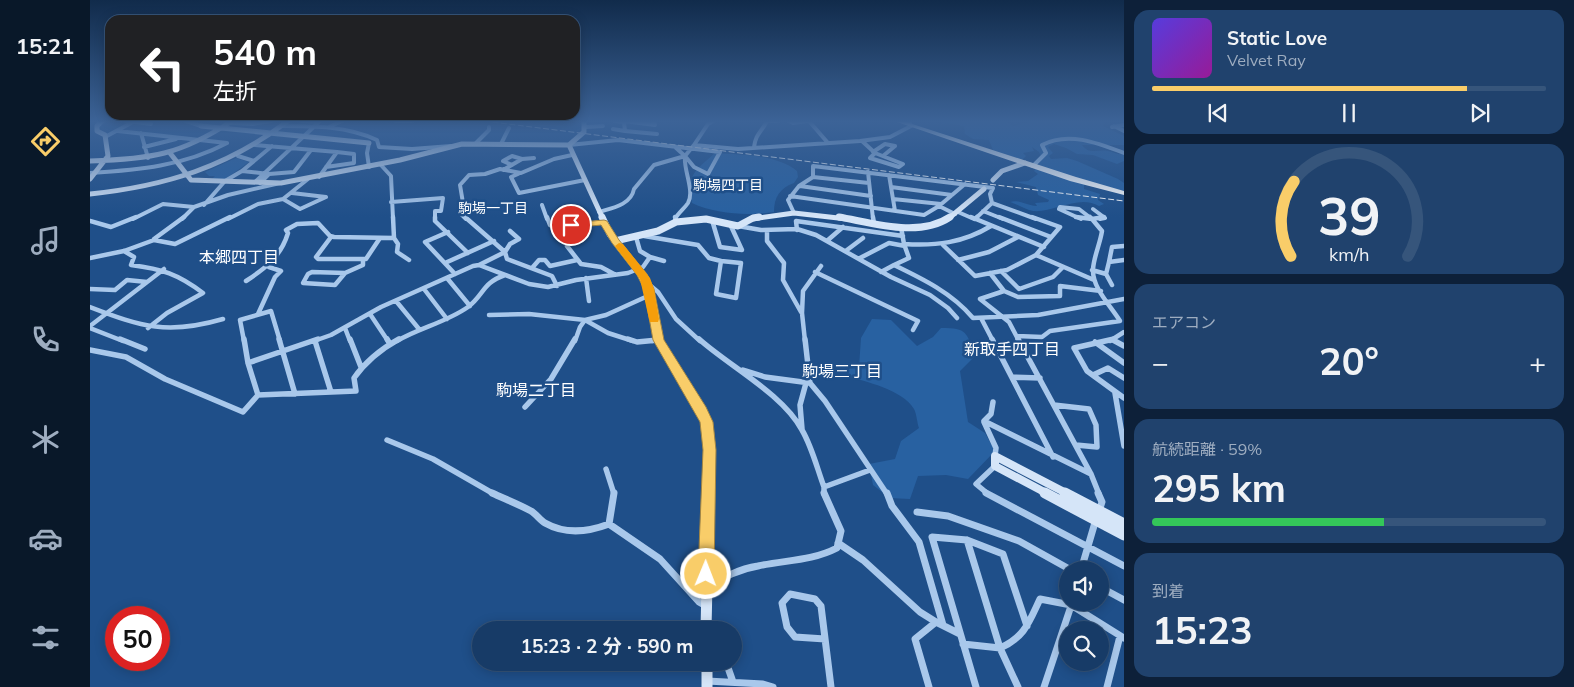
<!DOCTYPE html>
<html lang="ja">
<meta charset="utf-8">
<style>
:root{--surface:#173b67;--page:#20426d;--text:#f1f3f6;--muted:#9eadc0;--line:#36557b;--accent:#f9cd69}
body{margin:0;font-family:Mulish,"Noto Sans JP",sans-serif;background:var(--page);color:var(--text);height:100vh;display:flex;flex-direction:column;font-size:19px;white-space:nowrap}
*{box-sizing:border-box;margin:0}
p{font-size:16px;color:var(--muted)}
.icon{flex:none;width:28px;height:28px;fill:none;stroke:currentColor;stroke-width:2;stroke-linecap:round;stroke-linejoin:round}
.map{position:relative;flex:1;overflow:hidden}
.side{display:flex;flex-direction:column;gap:10px;padding:10px;background:#0d2039;width:450px}
.side>*{flex:none}
.hud{position:absolute;left:15px;top:15px;width:475px;height:105px;border-radius:15px;box-shadow:0 2px 12px #0003,0 0 0 1px var(--line);background:#202124;color:#fff;overflow:hidden}
.buttons{position:absolute;left:969px;top:561px;display:grid;gap:10px}
.buttons a{display:grid;place-items:center;width:50px;height:50px;border-radius:50%;background:var(--surface);box-shadow:0 2px 12px #0003,0 0 0 1px var(--line);font-size:25px}
.speed{position:absolute;left:15px;top:606px;display:flex;gap:10px;font-size:25px;font-weight:700;text-align:center}
.speed>*{display:grid;place-content:center;width:65px;height:65px;border-radius:50%;background:var(--surface);box-shadow:0 2px 12px #0003,0 0 0 1px var(--line);line-height:1}
.speed .limit{border:8px solid #d22;background:#fff;color:#111}
.pin{position:absolute;display:grid;place-items:center;width:42px;height:42px;color:#fff;margin:-21px;border:2px solid #fff;border-radius:50%;box-shadow:0 1px 5px #0007}
.me{position:absolute;width:55px;margin:-28px;rotate:1deg;stroke-linejoin:round;filter:drop-shadow(0 0 4px #0008)}
.turn{display:flex;align-items:center;gap:18px;height:105px;padding:0 25px;font-size:22px}
.turn .icon{width:65px;height:65px;stroke-width:2.5}
.turn b{display:block;font-size:35px;line-height:42px}
.big{font-size:38px;font-weight:700;line-height:1.1}
.side .widget{flex:1;display:flex;flex-direction:column;justify-content:center;gap:8px;min-width:0;padding:0 18px;border-radius:15px;background:var(--page)}
.side .dial{align-items:center;gap:0}
.dial svg{height:130px;overflow:visible;fill:none;stroke:var(--line);stroke-width:7;stroke-linecap:round;text-anchor:middle}
.dial text{fill:var(--text);stroke:none}
.song{display:flex;align-items:center;gap:15px}
.cover{width:60px;height:60px;border-radius:8px;background:linear-gradient(135deg,hsl(250 70% 55%),hsl(300 70% 35%))}
.played{height:5px;border-radius:2px;background:linear-gradient(90deg,var(--accent) 80%,var(--line) 80%)}
.keys{display:flex;justify-content:space-around;direction:ltr}
.heat{display:flex;justify-content:space-between;align-items:center;font-size:28px;direction:ltr}
.charge{height:8px;border-radius:4px;background:linear-gradient(90deg,#34c759 59%,var(--line) 0)}
.trip{position:absolute;left:382px;top:621px;width:270px;height:50px;border-radius:25px;background:var(--surface);box-shadow:0 2px 12px #0003,0 0 0 1px var(--line);font-weight:700;line-height:50px;text-align:center}
main{display:flex;flex:1;min-height:0}
.tabs{display:flex;flex-direction:column;width:90px;justify-content:space-around;align-items:center;background:#091829;color:var(--muted)}
.tabs .icon{width:35px;height:35px}
.tabs .current{color:var(--accent)}
.tabs b{font-size:22px;color:var(--text)}
.map>svg:first-child{display:block}
.green{fill:#2861a1}
.lines{fill:none;stroke-linecap:round;stroke-linejoin:round}
.street-far3{stroke:#a9c8eb;stroke-width:4}
.street-far2{stroke:#a9c8eb;stroke-width:4.5}
.street-far1{stroke:#a9c8eb;stroke-width:5.5}
.street{stroke:#a9c8eb;stroke-width:7}
.secondary-far3{stroke:#d5e5f8;stroke-width:5}
.secondary-far2{stroke:#d5e5f8;stroke-width:7}
.secondary-far1{stroke:#d5e5f8;stroke-width:8}
.secondary{stroke:#d5e5f8;stroke-width:11}
.highway{fill:#fff;fill-rule:evenodd}
.rail{stroke:#fff;stroke-width:1;stroke-dasharray:6 2.5;stroke-linecap:butt}
.route{fill:#f9cd69;stroke:#a28544}
.slow{fill:#f59e0b}
.labels{text-anchor:middle;dominant-baseline:central;stroke-width:5;stroke-linejoin:round;paint-order:stroke}
.far-neighbourhood-label{font-size:14px;fill:#fff;stroke:#1f4f89}
.neighbourhood-label{font-size:16px;fill:#fff;stroke:#1f4f89}
</style>
<main>
<nav class="tabs">
<b>15:21</b>
<svg class="icon current" aria-label="directions" viewBox="0 0 24 24"><path d="M12 3l9 9-9 9-9-9zM9 14v-3h6M13 9l2 2-2 2"/></svg>
<svg class="icon" aria-label="music" viewBox="0 0 24 24"><path d="M9 18V5l10-2v13"/><circle cx="6" cy="18" r="3"/><circle cx="16" cy="16" r="3"/></svg>
<svg class="icon" aria-label="phone" viewBox="0 0 24 24"><path d="M5 4h4l2 5-3 2q2 4 5 5l2-3 5 2v4C11 20 4 13 5 4z"/></svg>
<svg class="icon" aria-label="climate" viewBox="0 0 24 24"><path d="M12 3v18M4 7l16 10M4 17L20 7"/></svg>
<svg class="icon" aria-label="car" viewBox="0 0 24 24"><path d="M5 17H2v-5l4-1 3-4h7l3 4 3 1v5h-3M9 17h6M6 11h13"/><circle cx="7" cy="17" r="2"/><circle cx="17" cy="17" r="2"/></svg>
<svg class="icon" aria-label="filters" viewBox="0 0 24 24"><path d="M4 7h16M4 17h16"/><circle cx="9" cy="7" r="2"/><circle cx="15" cy="17" r="2"/></svg>
</nav>
<div class="map">
<svg width="1034" height="687" viewBox="0 0 1034 687">
<rect width="100%" height="100%" fill="#1f4f89"/>
<path class="green" d="M846,121H915L923,126L946,121H1015L1013,126L1034,136V145H992C999,155 1008,149 1018,151C1024,152 1027,155 1034,154V161L1027,164L1003,155L987,154L976,148L964,144L958,147L963,153L959,156L961,159L977,158L987,161L1028,179L1034,183V191L999,182L994,185V189L1010,194L1008,200L1014,204L1009,206C989,194 963,213 943,211C936,210 927,204 920,202C929,199 937,206 947,206L945,203L958,202L959,200L948,195L946,187L926,182L938,181L948,174L944,171L952,159L949,152L942,147L944,151L933,153L936,156L932,160L903,150L899,140L883,139L875,134L874,126Z
M625,153C651,155 686,154 707,171L708,177L704,183C690,188 684,197 684,212C659,216 625,214 602,203C597,173 605,171 625,153Z
M146,158L159,162L134,180H121L125,176H119L115,172Z
M782,319L801,320L827,346L843,337L851,328C878,328 876,332 885,356L870,371L878,422L895,433L905,451L878,479L856,475L828,476L820,499L800,498L783,485L779,464L805,459L811,441L829,428C827,423 827,415 824,409C813,390 775,381 755,376L756,369L769,367L771,338Z"/>
<g class="lines">
<path class="street-far3" d="M36,121L61,124
M96,121L111,126
M306,121H322
M534,121L565,125L564,121
M679,121H688
M699,121L703,123L717,121
M719,121L738,143
M140,123L163,124L181,121
M192,126C225,126 257,126 287,140L289,147L322,149L361,146
M1024,126L1034,131
M239,127L252,121
M495,127L513,126
M1022,127L1034,125
M523,129L535,131L534,122L525,121
M28,131L137,143
M535,131L567,134
M51,133L58,158
M15,137L43,122
M772,141L785,153
M279,143L277,153L279,167
M386,143L399,130V127
M411,144L419,128
M165,145L247,152L229,177
M479,145L528,140L630,152L618,174L604,167L595,156
M604,145L618,124L623,121
M54,147L86,139
M585,147L595,156C593,169 605,191 598,203C594,209 588,213 585,219
M664,147C666,133 671,133 677,121
M783,152L795,144L805,146L793,156
M785,153L813,164L809,167L780,158Z
M148,156L164,161
M290,164L301,176L303,219
M422,165L413,161L422,156L432,159
M943,166L956,153L952,145C978,131 1008,143 1034,153
M236,167L264,163V154L247,152
M413,170L432,159L444,158
M152,171L179,174L170,183
M778,172L783,219
M0,173C48,170 94,166 137,143
M179,174L204,172L221,150
M428,174L421,177L429,193L495,180
M799,175L805,211
M723,177L779,183
M165,182L229,122L211,121
M710,186L781,196
M801,187L862,195
M700,196L834,215L849,206L875,184
M193,199L210,209L236,197L202,193
M803,199L851,204
M301,202L353,198L351,211H345V219
M114,205L135,181L152,171L182,146
M452,205L457,219
M849,206L865,214
M1003,209L1015,218L1010,219
M893,211L913,219
M509,212C522,208 541,205 544,189L564,165L595,156L604,145L648,149L770,141L800,137L821,126L819,121
M868,212L884,219
M704,213L698,200L709,186L723,177V166L903,188L900,194L902,203
M43,219L73,204L104,207L138,195L190,183
M92,219L104,207
M138,219L168,204L193,199L218,179
M376,219L372,215L382,211L373,203L370,185L379,175L395,174L410,169L431,173L464,159L482,155
M885,219L902,203L946,219
M991,219L969,209L970,207L989,209L1002,219"/>
<path class="street-far2" d="M303,217L304,238L308,244L307,252L319,260
M345,217V221L378,253
M375,217L415,252L389,265
M457,217L460,225L464,227L514,222
M585,217L586,222
M783,217L784,223
M881,217L954,247
M909,217L961,237
M986,217L1002,219
M1000,217L1002,219
M885,219L887,217
M1002,219L1014,217
M622,220L630,247L652,250L640,224
M0,221L21,227L46,217
M648,226L671,230L707,229L726,235L801,277L840,295L858,308L867,318
M811,227L814,244C846,246 873,243 901,226
M677,230V241L694,263L693,280L711,312
M707,230L706,221L813,236
M420,231L429,239L420,244L415,252L417,259L462,276L467,286
M358,232L335,242L365,274
M554,236L608,245L619,258L631,261
M241,237L226,257L228,259H276L290,238
M546,237L550,251L560,257L574,261
M64,239L94,217
M738,240L753,227
M853,245L885,276L917,270L946,255L970,227L942,217
M477,246L491,264L511,267L524,274
M1034,246L1022,247L1019,262L1034,260
M757,250L773,238
M34,251L44,257L41,265C72,269 88,274 113,293L77,313L58,328
M946,255L1004,280
M0,258L34,251L64,240L85,244L140,217
M770,258L799,243L815,246
M868,260L899,252L928,237
M631,261L651,263L646,298L626,294Z
M1019,262L1016,274L1022,285
M355,263L404,241
M804,265L819,258L814,244
M442,268L449,260H455L460,266L487,260
M1002,270L1016,274
M911,271L929,289L963,277L973,267
M222,272L255,273L245,285L213,283L218,274Z
M725,272L828,321L823,330
M791,272L804,265C833,279 862,293 883,318L948,315L1034,299
M255,273L273,265V260
M900,273L914,291L928,297L970,296V286L1011,291
M357,278L380,306
M496,278L499,301
M156,281C176,268 191,256 198,233L196,230L207,224L228,223L240,236L244,237L304,238
M556,282L568,292L586,319L610,341
M0,289L25,290L37,280L57,282
M334,289L357,319
M914,291L890,299L919,322L929,341
M306,301L329,329
M0,307C52,327 78,335 133,319
M168,314L185,277L191,271L179,267
M280,314L298,341
M399,315L439,314L495,320L516,315L560,295
M891,318L903,341
M0,326L74,269
M0,328L33,341
M255,328L260,341
M927,336L952,337L960,331L1030,321C1021,306 1002,288 1003,269C1004,256 1010,244 1012,231L1002,219
M154,341L150,320L181,311L190,341
M224,341L241,335L291,307L383,266L389,265L439,284L458,287L486,280L538,273L553,267L560,257
M307,341C329,328 357,322 378,307C394,295 392,283 415,275
M485,341L490,327L495,320L518,333L543,341
M562,341L568,340
M715,341L712,313L713,291L731,266
M1020,341L1034,332"/>
<path class="street-far1" d="M30,339L55,349
M154,339L158,363L168,395
M189,339L205,394
M260,339L271,367
M297,339L300,344
M538,339L547,342L568,340
M609,339C639,366 693,394 712,430C722,447 727,468 734,487V494
M902,339L963,457
M928,339L1001,474L1009,494
M1024,339L984,348L997,371L1034,398
M1023,340L1034,346
M225,341L241,392
M1005,342L1034,363
M0,350L36,357L75,379L153,412L168,395L266,391L264,378C276,361 291,349 309,339
M158,363L228,339
M653,370L675,377L720,383L715,339
M1003,375L1018,368L1034,378
M922,377L950,378
M720,383L735,401L797,494
M1025,393L1034,446
M903,402L901,414L894,421L1001,474
M964,405L999,409L1006,425L1007,447L986,445
M435,407L461,379L485,339
M894,422L906,448L905,456
M712,429L710,405L716,383
M297,440L343,459L404,494
M516,469L524,494
M734,487L780,470
M898,494L886,484L905,466"/>
<path class="street" d="M402,493C415,499 428,504 441,511C446,514 450,520 455,523C476,535 498,532 519,524L570,559L609,602L616,606
M797,493L802,506L829,542L853,625
M896,493L1034,566
M1008,493L1012,502L1009,511
M827,512L858,516L929,541L981,570
M519,524L524,493
M748,543L773,560L830,612L846,622
M991,570L1006,519
M618,587C634,577 649,569 668,566C695,560 722,561 747,548L751,531L734,493
M1010,587L1034,600
M735,639L705,637L697,627L692,603L700,594L725,599L731,606L741,687
M873,644L910,648L877,540
M636,662L643,682
M617,681L673,684L683,687
M839,687L825,639L846,622L870,634
M886,687L842,537L877,540L913,554L937,626
M928,687L910,648C935,637 939,622 950,599L981,605L1034,638
M954,687L982,603
M1017,687L1030,636"/>
<path class="secondary-far3" d="M111,126L279,143
M479,145L513,219
M479,145L494,132V121
M80,153L101,180L191,183L310,160L372,144L479,145
M0,161C61,159 90,155 142,121
M0,179L18,156L15,135L7,131V126L12,121
M903,180L912,171L935,163
M0,194C76,186 137,167 198,121
M662,219L704,213L757,219
M858,219L894,189"/>
<path class="secondary-far2" d="M512,217L520,234L555,278L568,341
M749,217C783,223 829,238 860,217
M525,241L568,231L586,222L616,219L648,226L663,218L669,217"/>
<path class="secondary-far1" d="M568,339L612,411C621,439 621,466 619,494
M958,494L905,466V456L978,494"/>
<path class="secondary" d="M955,493L1034,535
M975,493L1034,524
M616,630L619,493
M617,662V687"/>
<path class="highway" d="M804,121H813L986,177L1034,191V195L980,181Z"/>
<path class="rail" d="M394,121L1034,201"/>
</g>
<linearGradient id="sky" x2="0" y2="1"><stop stop-color="#112b4b"/><stop offset="0.56" stop-color="#3c6397"/><stop offset="1" stop-color="#3c6397" stop-opacity="0"/></linearGradient>
<rect width="1034" height="217" fill="url(#sky)"/>
<path class="route" d="M514,220L517,221L529,240L557,274L564,289L574,340L616,407L623,422L626,450L624,574L621,580L616,582L610,580L608,574L613,450L610,422L563,340L554,289L547,275L522,243L511,225L481,228L476,225L481,223Z"/>
<path class="slow" d="M529,243L533,244L560,278L564,289L569,319L568,322H560L559,319L550,279L525,246Z"/>
<g class="labels">
<g class="far-neighbourhood-label">
<text x="638" y="185">駒場四丁目</text>
<text x="403" y="208">駒場一丁目</text>
</g>
<g class="neighbourhood-label">
<text x="149" y="257">本郷四丁目</text>
<text x="922" y="349">新取手四丁目</text>
<text x="752" y="371">駒場三丁目</text>
<text x="446" y="390">駒場二丁目</text>
</g>
</g>
</svg>
<div class="buttons">
<a><svg class="icon" aria-label="sound" viewBox="0 0 24 24"><path d="M4 9h4l5-4v14l-5-4H4zM17 9q2 3 0 6"/></svg></a>
<a><svg class="icon" aria-label="search" viewBox="0 0 24 24"><circle cx="10" cy="10" r="6"/><path d="M15 15l6 6"/></svg></a>
</div>
<div class="speed"><div class="limit">50</div></div>
<div class="pin" style="left:481px;top:225px;background:#d93025"><svg class="icon" aria-label="arrive" viewBox="0 0 24 24"><path d="M6 21V4h12l-3 4 3 4H6"/></svg></div>
<svg class="me" style="left:616px;top:574px" viewBox="-20 -20 40 40"><circle r="17" fill="#f9cd69" stroke="#fff" stroke-width="3"/><path d="M0-11L8 9 0 5-8 9z" fill="#fff"/></svg>
<div class="trip">15:23 · 2 分 · 590 m</div>
<div class="hud">
<div class="turn"><svg class="icon" aria-label="left" viewBox="0 0 24 24"><path d="M17 20v-9H6M10 6l-5 5 5 5"/></svg><div><b>540 m</b>左折</div></div>
</div>
</div>
<section class="side">
<div class="widget">
<div class="song"><i class="cover"></i><div><b>Static Love</b><p>Velvet Ray</p></div></div>
<div class="played"></div>
<div class="keys"><svg class="icon" aria-label="previous" viewBox="0 0 24 24"><path d="M18 5L8 12l10 7zM5 5v14"/></svg><svg class="icon" aria-label="pause" viewBox="0 0 24 24"><path d="M8 5v14M16 5v14"/></svg><svg class="icon" aria-label="next" viewBox="0 0 24 24"><path d="M6 5l10 7-10 7zM19 5v14"/></svg></div>
</div>
<div class="widget dial"><svg viewBox="0 0 100 80">
<path d="M14 69A42 42 0 1 1 86 69"/>
<path d="M14 69A42 42 0 0 1 16 23" stroke="#f9cd69"/>
<text x="50" y="56" font-size="32" font-weight="700">39</text>
<text x="50" y="72" font-size="11">km/h</text>
</svg></div>
<div class="widget"><p>エアコン</p>
<div class="heat"><a>−</a><b class="big">20°</b><a>+</a></div>
</div>
<div class="widget"><p>航続距離 · 59%</p><b class="big">295 km</b><div class="charge"></div></div>
<div class="widget"><p>到着</p><b class="big">15:23</b></div>
</section>
</main>
